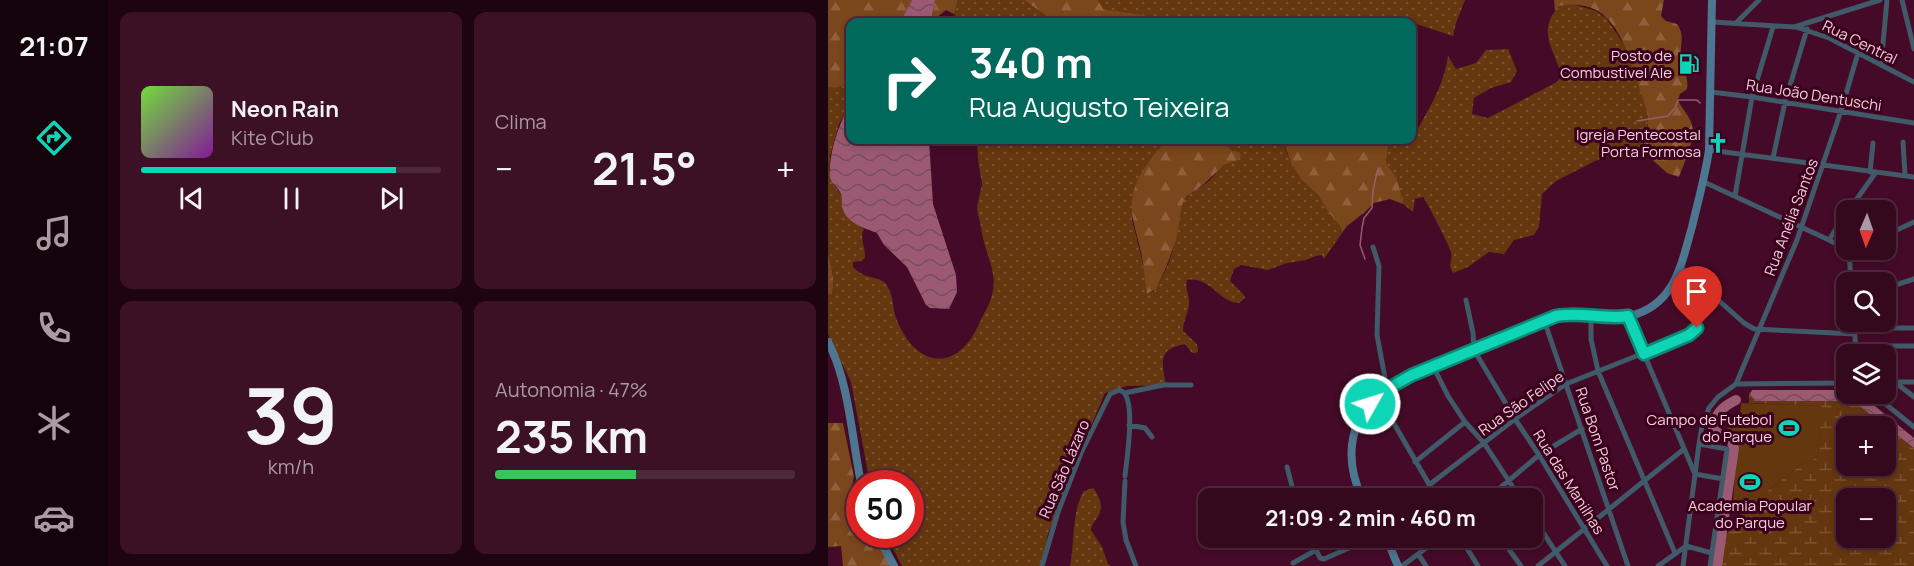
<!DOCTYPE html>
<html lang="pt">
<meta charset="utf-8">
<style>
:root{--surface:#34081d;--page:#3c1126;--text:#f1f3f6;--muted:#a99aa4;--line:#4e293b;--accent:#0dd5b5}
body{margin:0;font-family:Manrope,sans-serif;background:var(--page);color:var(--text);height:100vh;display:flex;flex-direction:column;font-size:22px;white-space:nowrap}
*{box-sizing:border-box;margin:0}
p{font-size:20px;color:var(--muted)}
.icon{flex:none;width:33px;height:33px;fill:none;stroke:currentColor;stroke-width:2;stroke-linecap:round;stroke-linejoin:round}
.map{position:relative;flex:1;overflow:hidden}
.side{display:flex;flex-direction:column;gap:12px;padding:12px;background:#1d0410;width:720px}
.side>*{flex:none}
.hud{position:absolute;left:18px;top:18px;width:570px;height:126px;border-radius:12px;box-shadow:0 3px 9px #0003,0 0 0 2px var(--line);background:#00695c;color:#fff;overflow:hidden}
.needle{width:39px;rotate:182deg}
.buttons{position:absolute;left:1008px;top:200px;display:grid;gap:12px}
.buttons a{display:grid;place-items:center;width:60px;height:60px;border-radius:12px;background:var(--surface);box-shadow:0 3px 9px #0003,0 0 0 2px var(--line);font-size:30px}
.speed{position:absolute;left:18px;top:470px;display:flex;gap:12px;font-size:30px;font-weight:700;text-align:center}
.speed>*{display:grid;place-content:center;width:78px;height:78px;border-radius:50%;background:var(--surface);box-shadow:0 3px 9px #0003,0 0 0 2px var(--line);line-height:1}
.speed .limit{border:9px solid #d22;background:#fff;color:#111}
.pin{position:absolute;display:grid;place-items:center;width:51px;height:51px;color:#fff;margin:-62px -26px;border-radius:50% 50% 50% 0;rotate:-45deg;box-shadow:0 0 6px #0007}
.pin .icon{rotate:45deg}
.me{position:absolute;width:66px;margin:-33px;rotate:51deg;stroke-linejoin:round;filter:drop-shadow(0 0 4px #0008)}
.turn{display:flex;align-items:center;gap:21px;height:126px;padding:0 24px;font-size:27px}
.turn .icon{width:78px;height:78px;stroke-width:2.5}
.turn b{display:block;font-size:42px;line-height:51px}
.big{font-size:45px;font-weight:700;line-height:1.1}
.side .widget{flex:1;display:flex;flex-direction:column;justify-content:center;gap:9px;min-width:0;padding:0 21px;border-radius:12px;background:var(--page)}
.side .dial{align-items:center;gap:0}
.dial b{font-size:78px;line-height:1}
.song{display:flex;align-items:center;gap:18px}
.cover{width:72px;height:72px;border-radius:9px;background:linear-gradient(135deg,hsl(100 70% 55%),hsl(290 70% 35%))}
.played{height:6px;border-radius:3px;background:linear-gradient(90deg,var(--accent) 85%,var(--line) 85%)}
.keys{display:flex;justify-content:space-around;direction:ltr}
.heat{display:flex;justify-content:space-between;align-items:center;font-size:33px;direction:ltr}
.charge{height:9px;border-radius:4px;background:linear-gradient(90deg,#34c759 47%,var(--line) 0)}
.side .tiles{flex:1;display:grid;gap:12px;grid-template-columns:repeat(2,1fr)}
.trip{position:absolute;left:370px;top:488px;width:345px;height:60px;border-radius:12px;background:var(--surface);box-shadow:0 3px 9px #0003,0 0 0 2px var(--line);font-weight:700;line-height:60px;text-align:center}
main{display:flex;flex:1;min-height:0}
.tabs{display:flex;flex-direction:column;width:108px;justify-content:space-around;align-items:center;background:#15030c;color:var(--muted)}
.tabs .icon{width:42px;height:42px}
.tabs .active{color:var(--accent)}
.tabs b{font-size:27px;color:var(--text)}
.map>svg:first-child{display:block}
.grass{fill:url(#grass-dots)}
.forest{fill:url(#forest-firs)}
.wetland{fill:url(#wetland-marsh);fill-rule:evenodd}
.park{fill:#65370f}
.water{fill:url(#water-waves)}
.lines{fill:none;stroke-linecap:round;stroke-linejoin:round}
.stream{stroke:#9b5a72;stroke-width:1.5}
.river{stroke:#9b5a72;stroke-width:10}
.street{stroke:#405a6a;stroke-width:5}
.secondary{stroke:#4d7690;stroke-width:8}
.route-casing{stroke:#088a76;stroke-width:15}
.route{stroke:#0dd5b5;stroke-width:10}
.labels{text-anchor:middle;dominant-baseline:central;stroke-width:6;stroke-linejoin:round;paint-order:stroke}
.street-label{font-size:15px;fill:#f4ceda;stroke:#3a001d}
.poi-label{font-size:15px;fill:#f4ceda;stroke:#3a001d;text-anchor:end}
</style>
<main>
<nav class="tabs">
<b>21:07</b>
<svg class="icon active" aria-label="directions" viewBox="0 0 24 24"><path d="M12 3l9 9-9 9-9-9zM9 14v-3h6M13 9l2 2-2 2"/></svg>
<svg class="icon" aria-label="music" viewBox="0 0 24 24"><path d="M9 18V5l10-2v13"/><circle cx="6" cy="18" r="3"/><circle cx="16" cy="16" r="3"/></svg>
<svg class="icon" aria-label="phone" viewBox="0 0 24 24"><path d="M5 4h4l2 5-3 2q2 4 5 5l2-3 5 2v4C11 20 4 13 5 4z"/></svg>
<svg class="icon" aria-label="climate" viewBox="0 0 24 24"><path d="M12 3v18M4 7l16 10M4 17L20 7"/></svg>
<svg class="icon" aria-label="car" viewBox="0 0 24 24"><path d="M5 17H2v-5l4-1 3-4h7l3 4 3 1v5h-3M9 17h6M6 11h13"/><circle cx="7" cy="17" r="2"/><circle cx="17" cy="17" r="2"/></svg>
</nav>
<section class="side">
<div class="tiles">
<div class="widget">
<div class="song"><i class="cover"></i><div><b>Neon Rain</b><p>Kite Club</p></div></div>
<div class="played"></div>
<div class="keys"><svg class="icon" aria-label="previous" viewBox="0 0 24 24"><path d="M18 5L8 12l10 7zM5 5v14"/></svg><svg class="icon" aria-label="pause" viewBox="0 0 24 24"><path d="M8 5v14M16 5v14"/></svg><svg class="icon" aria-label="next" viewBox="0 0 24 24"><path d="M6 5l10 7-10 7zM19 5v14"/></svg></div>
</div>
<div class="widget"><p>Clima</p>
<div class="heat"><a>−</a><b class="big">21.5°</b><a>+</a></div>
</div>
<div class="widget dial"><b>39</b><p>km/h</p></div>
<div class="widget"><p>Autonomia · 47%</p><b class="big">235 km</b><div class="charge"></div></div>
</div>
</section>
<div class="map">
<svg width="1086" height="566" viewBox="0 0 1086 566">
<defs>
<pattern id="grass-dots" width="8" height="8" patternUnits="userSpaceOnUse" patternTransform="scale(1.5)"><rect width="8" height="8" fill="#65370f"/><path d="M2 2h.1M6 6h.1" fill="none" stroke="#7c5331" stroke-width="1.8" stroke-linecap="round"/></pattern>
<pattern id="forest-firs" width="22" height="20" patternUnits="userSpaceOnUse" patternTransform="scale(1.5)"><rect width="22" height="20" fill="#7a461b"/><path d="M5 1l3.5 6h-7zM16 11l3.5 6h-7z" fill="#8e603c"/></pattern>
<pattern id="wetland-marsh" width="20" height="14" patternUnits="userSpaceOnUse" patternTransform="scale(1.5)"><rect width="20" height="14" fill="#65370f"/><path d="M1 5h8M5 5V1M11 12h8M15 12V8" fill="none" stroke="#7c5331"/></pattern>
<pattern id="water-waves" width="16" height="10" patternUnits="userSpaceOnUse" patternTransform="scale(1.5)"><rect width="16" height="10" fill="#9b5a72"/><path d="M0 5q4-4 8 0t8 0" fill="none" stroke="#764d5c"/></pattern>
</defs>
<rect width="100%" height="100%" fill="#450a27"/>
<path class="grass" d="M130,0H196L217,15L215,22H129L126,14Z
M270,0H637L628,23L625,36L579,21L574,22H505L494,21L486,22H347L323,16L274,9Z
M745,4L768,11L779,19L796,45L808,72L818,107L820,120L817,153L793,151L767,161L728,181L714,194L711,227L706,235L686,240L676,254L661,252L640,267L625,273L622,266C623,262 624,257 623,252C622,247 598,200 595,197L587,199L585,212L575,204L576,198L573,194L569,178L558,163L561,140H584V132H588C603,105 615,87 620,56L628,69L648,63L658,50L680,49L689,71L683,82L663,88L646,98L644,114L660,118L729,82L733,77C728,48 707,34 731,6Z
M22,84V106L11,124L2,156L1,170L7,186L14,196V205L23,221L36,229C31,237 38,248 37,258L33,261L25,262V267C28,270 32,273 36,275C43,278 51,278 57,283C66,293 64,307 68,318C77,343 101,371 129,353C144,343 149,327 157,312C174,281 162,267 155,238C153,230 153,223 150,215L149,207L154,184L150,160L149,140H342L339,141L304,219L315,264L319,294L326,291C336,277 342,260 347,244C351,230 348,209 358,198C365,190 377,186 384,178C390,171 392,166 401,163L405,151L391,140H454L463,163L489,194L502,214L513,225L514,233L496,259L494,255L488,256L478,260L459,263L440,270L413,265L406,269L402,281L416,295L417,298L411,303C391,303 383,276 359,280C357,289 360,292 361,300C362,310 355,321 355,331L369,344L370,351L368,353H364L357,344C329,349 334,363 338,385L299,386L277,393L253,449L220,534L213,566H74L57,534H82V483H42L23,382L0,334V294H4C7,281 4,267 0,254V87L7,88Z
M265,488C270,494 275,504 272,512C270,519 264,522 263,530L274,547L280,564L283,566H242C247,542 243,513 256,491Z"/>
<path class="forest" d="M0,0H84L72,22H22V84L7,88L0,87Z
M107,0H130L126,14L118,10L103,22Z
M196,0H270L275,9L323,16L347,22H215L217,15Z
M726,0H836L833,16L838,21L849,24C858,36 851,46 853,59C855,69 861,78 859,89L852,94L850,100C853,108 862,116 864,125C868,139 856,163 851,177L839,173L817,153C817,143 820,132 820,121C820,110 815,100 812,90C804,65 793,23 768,10C756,4 744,4 731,6L727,11Z
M342,140H391L405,151L411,152L413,156L410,160L396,165L376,184L358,197L354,205L348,241L337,270L328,289L319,294C316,280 316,266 313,252C304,214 295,199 320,163C326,154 332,146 342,140Z
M455,140H561L558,163L569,178L573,194L576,198L575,204L562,199L546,203L537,212L519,226L514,233L512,225L502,214L489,194L474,180L463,163Z
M0,254C4,267 7,281 4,294H0Z
M0,423H15L26,477L22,496L23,503L31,510L32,534H47L63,566H15L13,546L0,547Z"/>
<path class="wetland" d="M923,392L922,395L926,400L930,401H1025L1086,448V566H886L890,546L917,508L974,464L990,457L993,406L921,403V393ZM1018,426H1058V465H1018ZM1018,498H1058V537H1018Z"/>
<path class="park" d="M913,403L994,406L990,457L974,464L925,502L905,501L910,434L899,433L901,415L912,416Z"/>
<path class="water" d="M84,0H107L103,22H72Z
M22,106V140H101L105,204L128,275L129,292L121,309L102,308L98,305L79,267L56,245L49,233C36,228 17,223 14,206C13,201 15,197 12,192C9,186 3,183 2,177C0,157 11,121 22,106Z
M924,390H1018V393H1031L1086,438V448L1025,401H927L922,395Z"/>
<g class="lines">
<path class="stream" d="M809,121L840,116L847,108L850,100H869L872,103
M537,259L532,245L534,228L536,218L544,208L545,191L550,168"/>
<path class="river" d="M889,566L906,448L902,438L891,434L885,428C888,413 894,407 908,400"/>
<path class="street" d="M1074,0L1086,49
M885,22L966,27L1052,0
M908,23L931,0
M968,27L1001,38L1086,82
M1053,65L1059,0
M883,92L924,97L1086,123
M1075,142L1077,175
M881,150L1086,177
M945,158L957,102L979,29
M1042,172L1045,143
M876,182L1001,240L1021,251
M907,196L924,97L945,27
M1021,210L1048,172
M1058,235L1086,222
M1001,240L1018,213
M545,247L551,266L549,335L559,389
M1021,251L1023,282
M853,267L916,323L926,329L1027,334
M1058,288L1086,279
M638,300L645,333L646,350L687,419L711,455L779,566
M763,316V339L770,371L847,553
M800,316L866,472
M716,320L800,566
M1026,321L1028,354
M1063,328H1086
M1028,346H1086
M605,366L620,396L637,422L656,443L692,498
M1058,382H1086
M1068,383L1086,397
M908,384L969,240L1013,111L1030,53
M297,393L335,385H363
M1044,393L1086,427
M550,396L609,498
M301,425L317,428L324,437
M871,444L899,449L882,566
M587,462L637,422
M459,467L467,498
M867,474L895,479
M297,481L295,522L298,540L308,566
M601,485L687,419L738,384L861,335L869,328L880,290
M660,498L711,455L754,429
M705,517L737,566
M482,537L492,558L496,559L546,537
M632,537L650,566
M672,537L693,566
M858,546L884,553
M590,554L598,566
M465,563L488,550
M214,566L230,512L253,453L282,394L291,390C295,392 296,391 298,396C306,411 299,458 297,476
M574,566L613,537
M710,566L856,449
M830,566L858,546
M855,566L871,444L874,426L881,408L890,397L908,384L1018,383"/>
<path class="secondary" d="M0,342C21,381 24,440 33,483
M534,498C526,481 522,464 524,445C530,387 598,369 643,351C672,339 699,326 728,316C753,311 777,322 802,316C847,305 853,265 864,227C870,201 877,177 881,150L884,0
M49,534L66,566
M558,537L570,566"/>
</g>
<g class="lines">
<g class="route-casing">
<path id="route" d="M542,404L559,389L584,375L728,316C753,311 776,320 800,316L816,354L861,335L869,328"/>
</g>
<use href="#route" class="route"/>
</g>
<defs>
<g id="fuel-bare" transform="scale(1.62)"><path d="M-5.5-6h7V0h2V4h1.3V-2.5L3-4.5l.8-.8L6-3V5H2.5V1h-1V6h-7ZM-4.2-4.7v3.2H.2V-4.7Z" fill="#0dd5b5" stroke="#3a001d" stroke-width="2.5" paint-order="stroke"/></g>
<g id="church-bare" transform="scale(1.62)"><path d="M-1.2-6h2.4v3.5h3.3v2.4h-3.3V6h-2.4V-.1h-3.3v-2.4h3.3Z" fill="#0dd5b5" stroke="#3a001d" stroke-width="2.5" paint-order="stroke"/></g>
<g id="stadium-bare" transform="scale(1.62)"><path d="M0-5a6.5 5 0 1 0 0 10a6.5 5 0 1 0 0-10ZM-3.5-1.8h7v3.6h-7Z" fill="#0dd5b5" stroke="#3a001d" stroke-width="2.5" paint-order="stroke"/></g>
</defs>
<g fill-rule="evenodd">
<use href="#fuel-bare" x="861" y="64"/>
<use href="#church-bare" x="890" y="143"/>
<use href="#stadium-bare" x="961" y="428"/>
<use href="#stadium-bare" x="922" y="482"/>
</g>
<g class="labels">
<g class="street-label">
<text transform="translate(1032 42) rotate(26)">Rua Central</text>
<text transform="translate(986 95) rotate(9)">Rua João Dentuschi</text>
<text transform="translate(963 217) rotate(-69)">Rua Anélia Santos</text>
<text transform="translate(693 403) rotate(-35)">Rua São Felipe</text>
<text transform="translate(770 439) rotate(71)">Rua Bom Pastor</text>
<text transform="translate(236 469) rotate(-67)">Rua São Lázaro</text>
<text transform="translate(741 482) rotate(58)">Rua das Manilhas</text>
</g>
<g class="poi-label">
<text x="844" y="55">Posto de<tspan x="844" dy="17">Combustivel Ale</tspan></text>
<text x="873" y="134">Igreja Pentecostal<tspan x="873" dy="17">Porta Formosa</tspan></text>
<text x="944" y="419">Campo de Futebol<tspan x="944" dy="17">do Parque</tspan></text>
<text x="922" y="505" text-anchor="middle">Academia Popular<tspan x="922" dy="17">do Parque</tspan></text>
</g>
</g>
</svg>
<div class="buttons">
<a><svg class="needle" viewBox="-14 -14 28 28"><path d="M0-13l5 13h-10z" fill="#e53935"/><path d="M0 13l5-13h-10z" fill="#a99aa4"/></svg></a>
<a><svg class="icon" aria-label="search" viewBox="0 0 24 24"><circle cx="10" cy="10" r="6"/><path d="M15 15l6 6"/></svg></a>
<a><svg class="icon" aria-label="layers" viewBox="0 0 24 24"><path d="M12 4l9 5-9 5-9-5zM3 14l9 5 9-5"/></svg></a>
<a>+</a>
<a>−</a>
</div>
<div class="speed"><div class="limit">50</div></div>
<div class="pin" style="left:869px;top:328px;background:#d93025"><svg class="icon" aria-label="arrive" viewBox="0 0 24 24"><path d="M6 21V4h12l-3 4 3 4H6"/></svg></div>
<svg class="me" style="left:542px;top:404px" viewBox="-20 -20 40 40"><circle r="17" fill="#0dd5b5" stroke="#fff" stroke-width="3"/><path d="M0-11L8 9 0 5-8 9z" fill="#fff"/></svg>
<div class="trip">21:09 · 2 min · 460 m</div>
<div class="hud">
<div class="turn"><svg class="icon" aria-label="right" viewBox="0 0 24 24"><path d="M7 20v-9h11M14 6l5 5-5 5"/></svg><div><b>340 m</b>Rua Augusto Teixeira</div></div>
</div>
</div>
</main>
